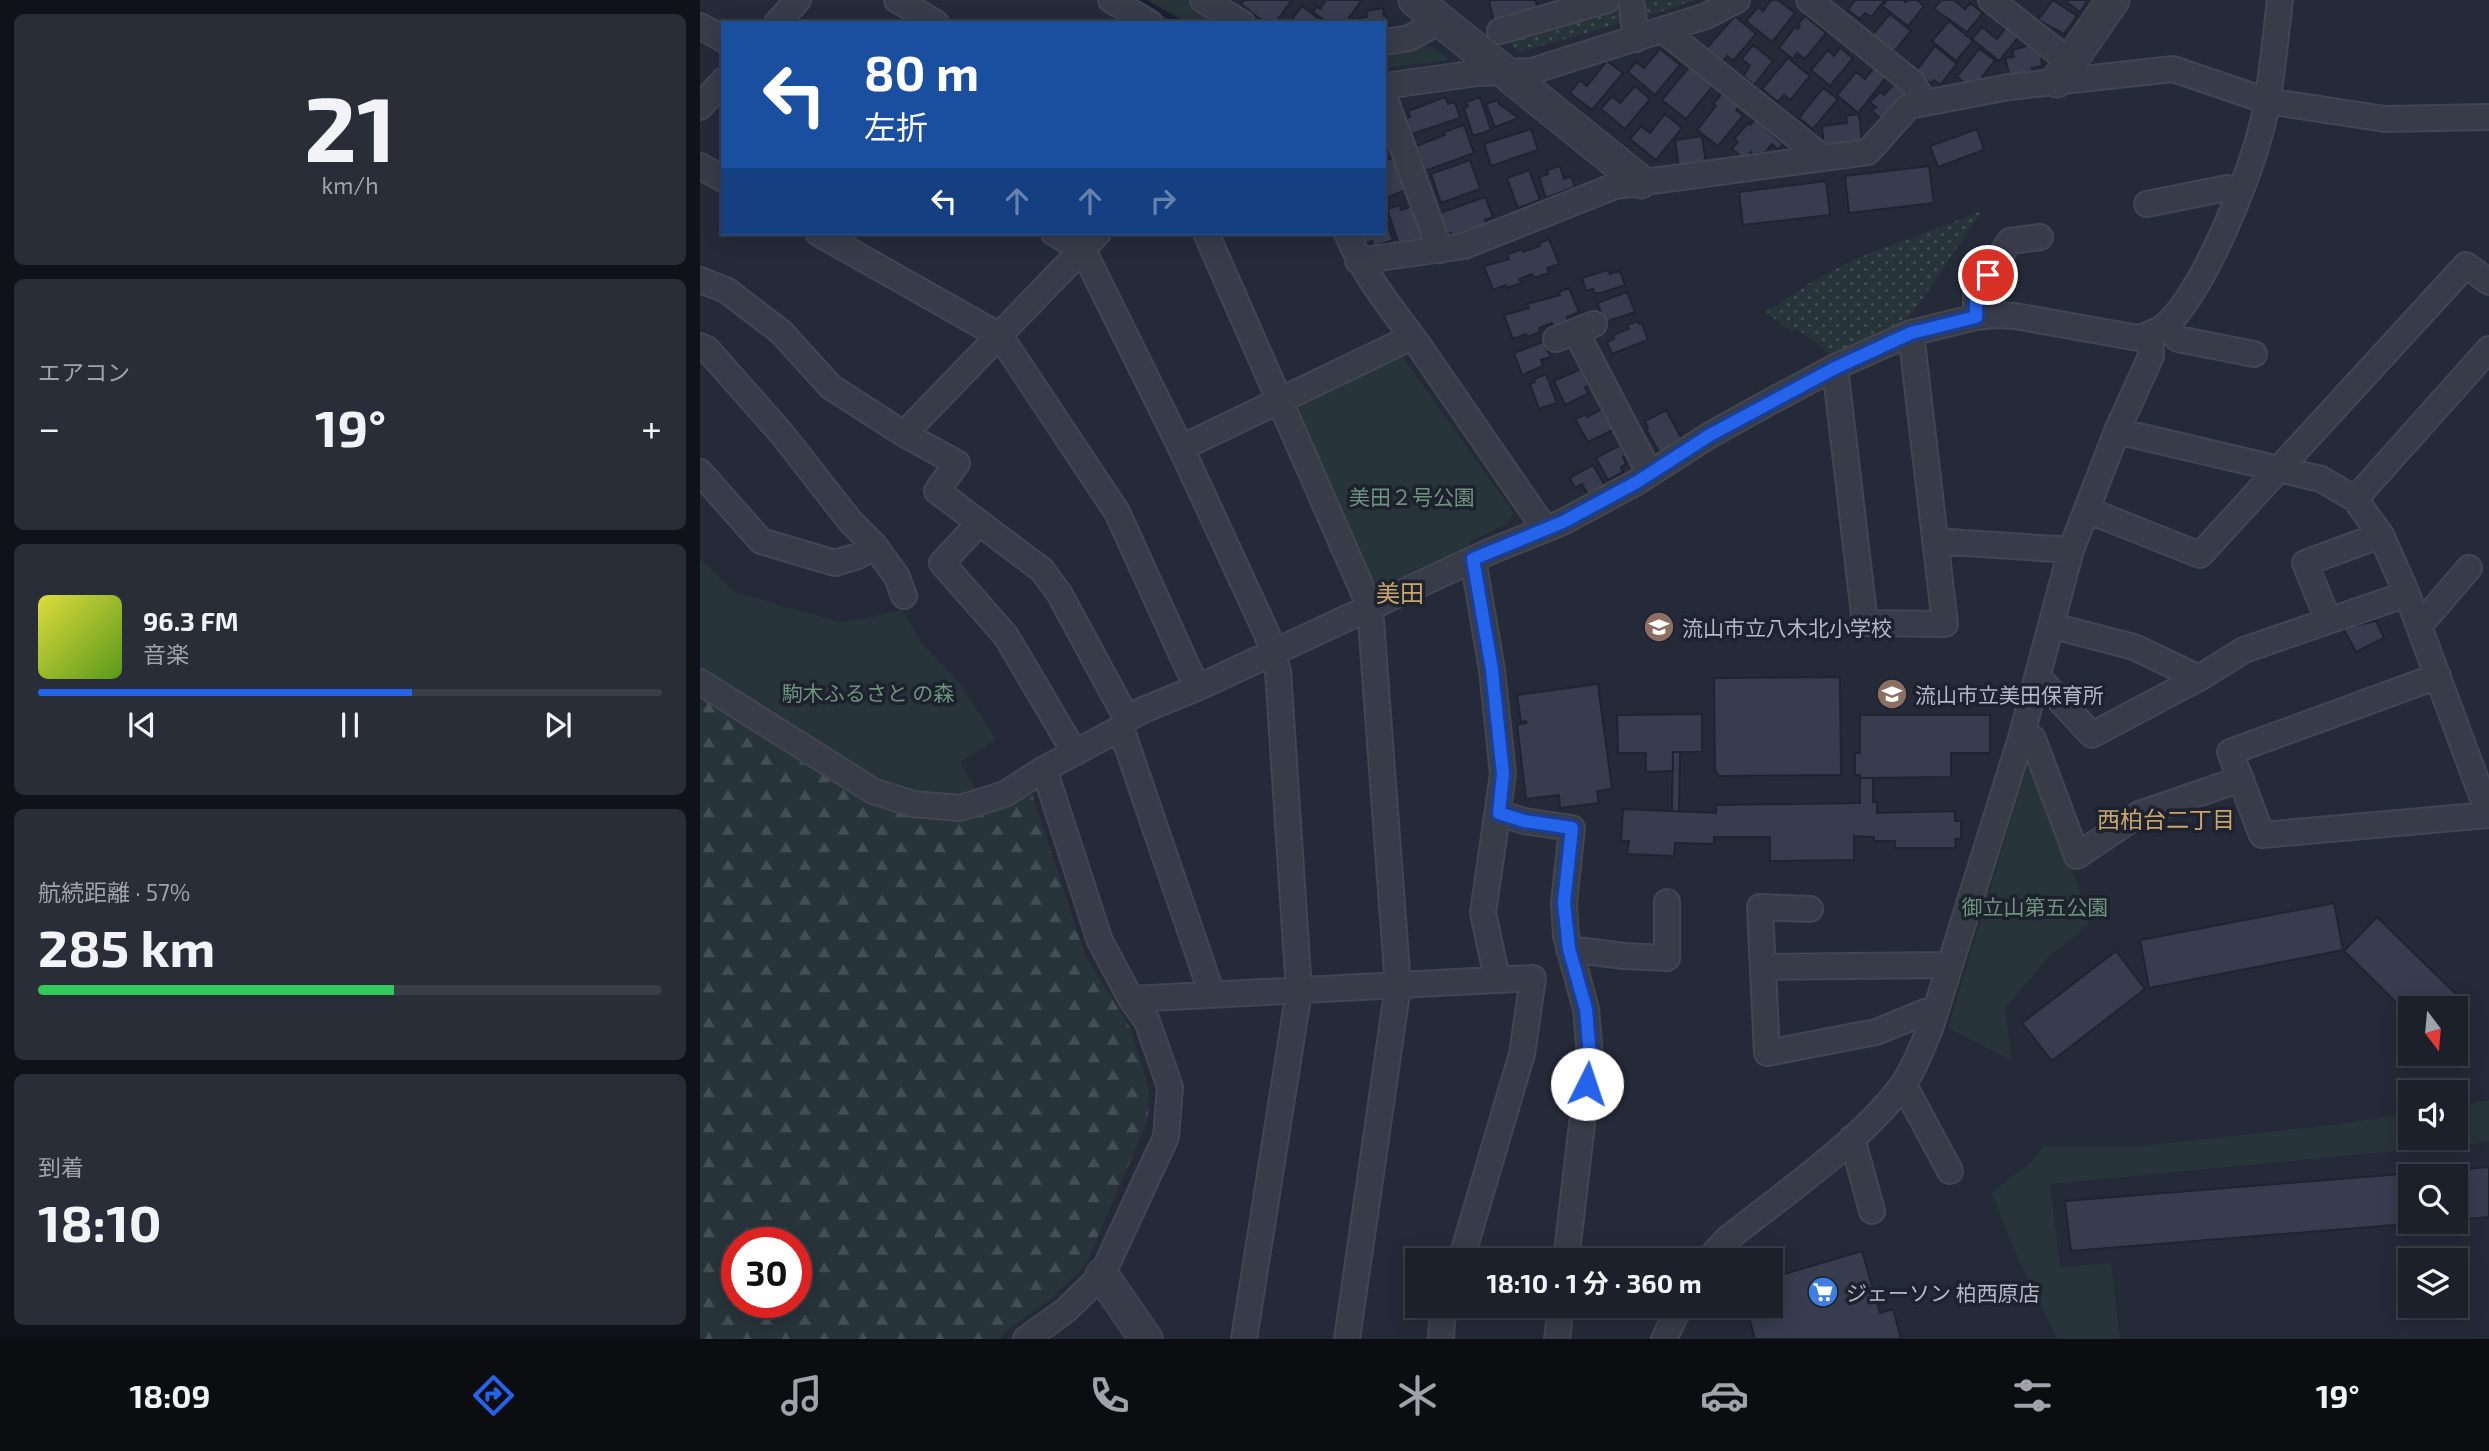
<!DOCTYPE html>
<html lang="ja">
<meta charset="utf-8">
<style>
:root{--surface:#1c202b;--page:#292d37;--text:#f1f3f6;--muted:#a0a3a9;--line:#3a3e47;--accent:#2563eb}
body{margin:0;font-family:"Exo 2","Noto Sans JP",sans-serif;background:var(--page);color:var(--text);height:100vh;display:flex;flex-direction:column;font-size:26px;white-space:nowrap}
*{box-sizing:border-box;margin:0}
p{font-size:23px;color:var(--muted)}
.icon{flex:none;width:38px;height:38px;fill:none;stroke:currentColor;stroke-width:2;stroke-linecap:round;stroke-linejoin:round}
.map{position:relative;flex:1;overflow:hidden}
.panel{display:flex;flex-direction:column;gap:14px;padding:14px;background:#0f1218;width:700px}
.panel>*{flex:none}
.top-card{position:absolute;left:21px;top:21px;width:665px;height:214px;border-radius:0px;box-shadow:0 4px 18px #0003,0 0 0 2px var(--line);background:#1a4fa0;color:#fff;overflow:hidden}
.needle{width:46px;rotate:164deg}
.controls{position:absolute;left:1698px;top:996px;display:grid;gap:14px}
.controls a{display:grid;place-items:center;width:70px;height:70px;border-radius:0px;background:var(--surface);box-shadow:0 4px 18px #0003,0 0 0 2px var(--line);font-size:35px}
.speed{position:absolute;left:21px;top:1227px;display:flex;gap:14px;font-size:35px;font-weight:700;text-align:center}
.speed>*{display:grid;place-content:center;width:91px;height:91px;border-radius:50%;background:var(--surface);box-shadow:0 4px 18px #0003,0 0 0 2px var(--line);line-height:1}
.speed .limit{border:10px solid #d22;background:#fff;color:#111}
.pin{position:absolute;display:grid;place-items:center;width:60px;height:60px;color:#fff;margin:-30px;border:4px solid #fff;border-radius:50%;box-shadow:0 2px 7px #0007}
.me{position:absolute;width:77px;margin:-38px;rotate:4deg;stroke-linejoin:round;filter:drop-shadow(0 0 5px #0008)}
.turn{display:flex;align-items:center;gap:24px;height:147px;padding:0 28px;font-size:32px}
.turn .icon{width:91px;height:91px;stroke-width:2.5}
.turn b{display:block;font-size:49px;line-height:60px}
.lanes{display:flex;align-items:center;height:66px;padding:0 28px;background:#0003;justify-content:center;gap:35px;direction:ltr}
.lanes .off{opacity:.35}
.big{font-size:52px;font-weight:700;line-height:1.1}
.panel .tile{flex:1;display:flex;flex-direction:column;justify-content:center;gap:10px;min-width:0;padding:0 24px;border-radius:10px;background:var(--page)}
.panel .dial{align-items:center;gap:0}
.dial b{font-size:91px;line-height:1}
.song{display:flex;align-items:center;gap:21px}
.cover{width:84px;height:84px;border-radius:10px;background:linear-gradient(135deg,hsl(60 70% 55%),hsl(90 70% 35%))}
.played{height:7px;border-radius:4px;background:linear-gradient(90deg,var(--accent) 60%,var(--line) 60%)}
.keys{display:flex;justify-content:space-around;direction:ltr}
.heat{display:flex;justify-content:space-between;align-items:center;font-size:38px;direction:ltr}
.charge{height:10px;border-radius:5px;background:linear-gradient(90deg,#34c759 57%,var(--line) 0)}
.trip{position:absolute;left:705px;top:1248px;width:378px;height:70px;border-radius:0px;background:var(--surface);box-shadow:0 4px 18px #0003,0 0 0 2px var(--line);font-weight:700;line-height:70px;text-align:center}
.menu{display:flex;height:112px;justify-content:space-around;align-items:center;background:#0b0d11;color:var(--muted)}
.menu .icon{width:49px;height:49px}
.menu .on{color:var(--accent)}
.menu b{font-size:32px;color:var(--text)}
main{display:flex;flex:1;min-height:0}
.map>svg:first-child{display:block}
.grass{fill:url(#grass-dots)}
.forest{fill:url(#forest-firs);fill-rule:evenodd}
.park{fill:#27343a}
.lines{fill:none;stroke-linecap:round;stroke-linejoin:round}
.stream{stroke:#192035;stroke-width:6}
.building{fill:#373d4f;stroke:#202330;stroke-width:2}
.minor-casing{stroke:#424552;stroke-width:28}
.tertiary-casing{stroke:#424552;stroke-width:35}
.minor{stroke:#383c49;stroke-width:24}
.tertiary{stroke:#383c49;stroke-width:32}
.route-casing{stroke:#184099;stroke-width:18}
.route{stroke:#2563eb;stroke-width:12}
.labels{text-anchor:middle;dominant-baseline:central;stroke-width:7;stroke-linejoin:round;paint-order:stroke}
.park-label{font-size:21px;fill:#6d937d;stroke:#1e212e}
.poi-label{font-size:21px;fill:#b4b7c5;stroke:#1e212e;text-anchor:start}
.neighbourhood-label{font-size:23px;fill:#c8a56c;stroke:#1e212e}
.quarter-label{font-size:24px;fill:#c8a56c;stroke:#1e212e}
</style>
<main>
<section class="panel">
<div class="tile dial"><b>21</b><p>km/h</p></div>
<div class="tile"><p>エアコン</p>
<div class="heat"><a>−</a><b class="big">19°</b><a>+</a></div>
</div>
<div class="tile">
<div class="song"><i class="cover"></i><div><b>96.3 FM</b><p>音楽</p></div></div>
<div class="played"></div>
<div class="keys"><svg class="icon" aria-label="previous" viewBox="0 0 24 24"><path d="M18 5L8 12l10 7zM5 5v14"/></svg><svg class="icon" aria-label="pause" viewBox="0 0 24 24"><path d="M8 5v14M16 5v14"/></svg><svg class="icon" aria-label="next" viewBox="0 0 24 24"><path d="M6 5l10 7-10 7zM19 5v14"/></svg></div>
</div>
<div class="tile"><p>航続距離 · 57%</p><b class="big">285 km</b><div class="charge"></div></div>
<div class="tile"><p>到着</p><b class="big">18:10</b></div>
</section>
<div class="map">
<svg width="1789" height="1339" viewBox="0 0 1789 1339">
<defs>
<pattern id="grass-dots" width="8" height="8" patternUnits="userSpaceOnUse" patternTransform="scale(1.75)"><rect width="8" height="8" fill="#27343a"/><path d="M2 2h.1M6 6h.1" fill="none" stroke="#444f55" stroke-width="1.8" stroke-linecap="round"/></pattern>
<pattern id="forest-firs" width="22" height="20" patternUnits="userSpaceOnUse" patternTransform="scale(1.75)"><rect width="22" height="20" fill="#27343a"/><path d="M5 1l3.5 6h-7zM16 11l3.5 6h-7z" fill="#444f55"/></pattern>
</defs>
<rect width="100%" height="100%" fill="#252a39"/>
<path class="grass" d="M951,0H995L941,18L939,4Z
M916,5L923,10L925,22L820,52L811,46L814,34Z
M1282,211L1221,301L1202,325L1159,341L1132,355L1096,328L1092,332L1066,312L1117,279L1153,260Z"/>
<path class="forest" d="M0,690L175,800L330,788L385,955L429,1026L449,1088L448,1120L385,1266L349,1300L307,1330L300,1339H0ZM37,1242H96V1302H37Z"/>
<path class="park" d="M432,0H488L529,23H471Z
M724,45L733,47L749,60L684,68V50Z
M700,353L813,512L810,522L769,542L772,550L684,593L674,591L594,411L598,400Z
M0,558L34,592L139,622L168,618L202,609L220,641L261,685L296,740L260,762L280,795L251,801L202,796L0,672Z
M1335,766L1391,922L1347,959L1305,1008L1312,1061L1248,1028L1327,767Z
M1789,1100V1142L1350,1184L1360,1267L1411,1263L1420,1339H1357L1311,1243L1292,1193L1329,1164L1344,1146H1442L1641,1124L1710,1113V1138H1755V1106Z"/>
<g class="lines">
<path class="stream" d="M441,0L481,23"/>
</g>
<path class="building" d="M544,0H592L575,23H565L541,4Z
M626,0H662L645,23H628L613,12L617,7L620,9Z
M792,0H835L838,9L794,21L789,2Z
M1071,0H1078L1095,13L1072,42L1046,21L1058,7L1063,11Z
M1155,0H1185L1171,17L1165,13L1160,19L1148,10Z
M1187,0H1203L1206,2L1207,0H1217L1224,6L1208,26L1182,6Z
M1241,0H1254L1265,9L1270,3L1283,13L1267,32L1234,9Z
M1353,0L1377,16L1364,34L1338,20Z
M1364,0H1388L1380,12Z
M602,6L624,23H589Z
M683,8L684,16H687L689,31L684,32V23H655L660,20L659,18L667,17L666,11Z
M1190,14L1211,31L1194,52L1172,35Z
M1035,16L1056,34L1033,61L1027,56L1020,65L1004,51Z
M1105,16L1126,33L1105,59L1097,53L1093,59L1079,48L1095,27L1098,29L1100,26L1098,24Z
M1249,21L1273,41L1256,61L1232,41Z
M1307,26L1319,36L1299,61L1272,39L1282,27L1297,39Z
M1334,44L1341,52L1342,66L1332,68V71L1310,77L1305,58L1314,57L1312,50Z
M1053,45L1073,61L1054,85L1043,76L1050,66L1042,59Z
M1235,46L1257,64L1240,85L1234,80L1231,83L1216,71Z
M1140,48L1153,58L1130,86L1111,70L1128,50L1134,56Z
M960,49L980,65L955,95L928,72L936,62L944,68Z
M1279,49L1295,60L1276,85L1270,87L1257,77Z
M1088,58L1110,76L1090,100L1084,95L1078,102L1062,89Z
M907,61L923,73L892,110L870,93L880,80L887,86Z
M1176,65L1188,75L1158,113L1137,95L1156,72L1165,79Z
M990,66L1014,85L986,119L962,100Z
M1196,82L1206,91L1199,98L1203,101L1184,122L1172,111L1176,107L1170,102L1180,92L1184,95Z
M935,86L950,99L925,129L901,109L912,96L920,103Z
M1123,88L1138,99L1113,129L1099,118Z
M1024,91L1041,105L1036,110L1043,116L1018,146L997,130L1016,106L1013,104Z
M745,97L748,104L755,102L760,118L712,134L706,118L710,117L708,111Z
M780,97L791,130L773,136L764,108L768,106L766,102Z
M798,100L799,104L819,118L795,127L786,104Z
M965,114L982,128L956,160L930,139L941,126L950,133Z
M1159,114L1162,141L1124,146L1122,126L1147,123L1146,116Z
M1057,117L1069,128L1067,130L1083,144L1078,150L1072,144L1062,156L1058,153L1055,156L1051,152L1045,160L1032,149L1038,142L1034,139L1048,123L1050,125Z
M764,125L774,153L722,172L719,164L722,162L716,146L745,135L744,132Z
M831,129L838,150L791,166L784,144Z
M1277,129L1284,150L1238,167L1230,146Z
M1002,136L1006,163L979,167L975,140Z
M697,156L706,190L686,198L684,161Z
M770,160L780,189L741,203L731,174Z
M860,166L864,179L871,176L875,187L846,198L839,177L848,174L847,170Z
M1229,166L1234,203L1149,213L1145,176Z
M829,170L840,200L818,208L807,178Z
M1126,181L1130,215L1043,225L1039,192Z
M785,197L793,217L785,220L788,226L754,238L751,233L748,234L740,213Z
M700,205L701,210L716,205L725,234L721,235L723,239L699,245L687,209Z
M684,215L693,240L674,247L672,241L665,244L661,233H684Z
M849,239L859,264L847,268L849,273L834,278L832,274L819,279L821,283L807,288L806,285L793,290L784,266L809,259L807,255L822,249L823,252L840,246L839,243Z
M908,270L910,274L920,271L925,285L901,293H895L893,289L886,291L882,278Z
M869,288L879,312L867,317L869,321L854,327L852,323L839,328L840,332L827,337L826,334L813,339L804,315L829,308L827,304L860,295L859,292Z
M927,292L935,312L905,322L897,303Z
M938,321L939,324L942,323L948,340L912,354L907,342L914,339L913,335L929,329L927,325Z
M843,342L851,357L841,360L843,366L822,375L814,353Z
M881,369L889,386L885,387L888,394L865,405L854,381Z
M846,374L857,403L839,409L830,384L835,382L834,379Z
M902,409L913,430L888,442L875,419L886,414L887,417Z
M966,410L984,443L965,454L963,451L959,452L946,429L948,428L945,421Z
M920,445L925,455L923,457L926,464L921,467L923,472L908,480L896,458Z
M893,465L907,489L890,499L882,484L875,488L870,478Z
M1676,621L1684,638L1656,652L1643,628Z
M1140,677L1141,775L1019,776L1015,770L1014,678Z
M898,684L912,789L897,791L899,803L860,808L859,795L826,799L817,725L827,723L826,721L821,722L817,695Z
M1002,714V752H973V771L946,772V753H918L917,715Z
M1160,715H1290V753H1251V777L1160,778V775H1155V753H1160Z
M973,752H980L979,812L972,811Z
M1160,778H1173V802H1177V813L1255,811V821H1261V839H1255L1256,848H1195V841H1174V837L1154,836V860L1070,861V837H1014V844L975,843L974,856L927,854L929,841H921L923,809L1016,813V805L1160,803Z
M1634,903L1643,950L1449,988L1440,940Z
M1677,917L1763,1001L1755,1010L1710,1008V1016L1644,951Z
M1416,951L1445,989L1352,1061L1322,1023Z
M1789,1167V1217L1755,1220V1176H1710V1222H1732L1371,1251L1365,1201Z
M1162,1251L1180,1313L1193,1309L1201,1339H1055L1046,1306H1071V1278Z"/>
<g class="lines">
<g class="minor-casing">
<path id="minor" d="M197,0L236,23
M411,0L450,23
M503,0L542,23
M931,0L936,39
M1109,0L1213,83L1224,103
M1291,0L1370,62
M77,23L98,0
M0,26L23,39
M963,30L1122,157
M800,31L907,0
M684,42L709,38L741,21
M684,86L778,73L832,71L1006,16L1037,0
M684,96L740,250
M0,107L23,81
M0,166L23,179
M1447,204L1527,188L1539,193
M118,233L300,336L417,512L497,688
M354,233L383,250L481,448L567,634L578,671L599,991L544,1339
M506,233L670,607L698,986L647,1339
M647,233C665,278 691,307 719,346C761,407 803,468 845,529
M658,261L764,246L915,186L1168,152L1209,106L1309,87L1473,69L1567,101L1685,119L1789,117
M0,280L26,290L81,332L131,387L204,434L257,463L237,491L342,570L359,593L427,719
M1276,317V292L1310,241L1340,237
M1465,326L1478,339L1554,354
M876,332L950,474
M856,339L894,324
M0,346L7,349L82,434L150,521L174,545L197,577L204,596
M1135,367L1165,623L1245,624L1211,333
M1417,431L1621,479L1655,499L1681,535L1707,594L1789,815L1562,835L1530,752L1738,676
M204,434L398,233
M481,448L712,337
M0,472L61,541L135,563L158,556L174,545
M1655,499L1789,349
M1387,510L1500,555L1766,265L1789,282
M278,524L242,563L306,636L375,753
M1235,541L1371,550
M773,559L792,670L803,774L783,913L797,978
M1628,620L1605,563L1681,535
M1718,622L1727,617L1769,568
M1353,626L1434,647L1499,678
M1338,677L1392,735L1499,678L1544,650L1707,594
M0,682L173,791L213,804L260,808L305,794L344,769L421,728L427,719L443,710L497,688L789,552L863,522L937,482L1010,435L1064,405L1135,367L1211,333L1276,317L1293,315L1315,316L1438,338C1448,335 1459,332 1467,324C1505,289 1550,175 1563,122C1572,83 1575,40 1580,0
M421,728L512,994
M1321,738L1333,739L1377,856L1439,814L1541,779
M799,813L824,821L872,828L864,903L866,936L886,1009L890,1056L866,1260
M1110,909L1060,907L1067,1053L1176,1032L1225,1012L1234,1014
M869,949L924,956L967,958V902
M1063,967L1249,965
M431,999L833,978L822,1054L761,1260
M1201,1087L1207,1091L1250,1171
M1152,1138L1172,1211
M1008,1260L1026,1240C1082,1195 1158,1144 1201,1087C1214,1070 1221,1049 1230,1029L1321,738L1371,550L1417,431L1451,356L1450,334
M326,1339L366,1310L402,1275L466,1137L470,1087L447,1021L431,999L400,941L344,769
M741,1339L742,1320L747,1306
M857,1339L861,1306
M964,1339L980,1306"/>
</g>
<g class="tertiary-casing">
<path id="tertiary" d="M715,0L941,182
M1357,81L1413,0
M402,1275L446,1339"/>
</g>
<use href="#minor" class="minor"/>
<use href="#tertiary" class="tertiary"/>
</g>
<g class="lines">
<g class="route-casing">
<path id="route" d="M887,1084L890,1056L886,1009L869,949L864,903L872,828L824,821L799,813L803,774L792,670L773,559L863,522L937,482L1010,435L1135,368L1211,333L1276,317V292L1288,275"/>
</g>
<use href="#route" class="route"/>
</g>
<defs>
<g id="school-disc" transform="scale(1.575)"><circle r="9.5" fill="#8d6e63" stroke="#1e212e"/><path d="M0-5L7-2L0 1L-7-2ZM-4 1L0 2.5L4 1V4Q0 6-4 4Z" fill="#fff"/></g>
<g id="supermarket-disc" transform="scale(1.575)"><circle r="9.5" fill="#3f7fe0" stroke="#1e212e"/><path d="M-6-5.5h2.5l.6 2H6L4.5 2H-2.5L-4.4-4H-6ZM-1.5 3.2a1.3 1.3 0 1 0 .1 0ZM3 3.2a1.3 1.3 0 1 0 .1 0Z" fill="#fff"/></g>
</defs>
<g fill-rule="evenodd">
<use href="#school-disc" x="959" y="627"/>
<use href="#school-disc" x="1192" y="694"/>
<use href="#supermarket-disc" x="1123" y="1292"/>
</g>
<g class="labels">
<g class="park-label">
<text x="712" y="496">美田２号公園</text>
<text x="168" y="692">駒木ふるさと の森</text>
<text x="1335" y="906">御立山第五公園</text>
</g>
<g class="poi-label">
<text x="982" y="627">流山市立八木北小学校</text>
<text x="1215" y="694">流山市立美田保育所</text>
<text x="1146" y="1292">ジェーソン 柏西原店</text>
</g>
<g class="neighbourhood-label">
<text x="1466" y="819">西柏台二丁目</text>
</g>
<g class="quarter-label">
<text x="700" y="592">美田</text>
</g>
</g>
</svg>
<div class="controls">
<a><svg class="needle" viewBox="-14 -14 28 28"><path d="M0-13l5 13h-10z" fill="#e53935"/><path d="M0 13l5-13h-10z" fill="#a0a3a9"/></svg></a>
<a><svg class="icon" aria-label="sound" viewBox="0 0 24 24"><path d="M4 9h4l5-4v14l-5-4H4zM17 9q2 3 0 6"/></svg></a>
<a><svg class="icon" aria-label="search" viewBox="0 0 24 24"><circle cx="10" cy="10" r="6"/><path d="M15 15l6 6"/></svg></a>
<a><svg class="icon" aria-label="layers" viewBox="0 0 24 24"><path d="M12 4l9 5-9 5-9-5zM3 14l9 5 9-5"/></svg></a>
</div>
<div class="speed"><div class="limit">30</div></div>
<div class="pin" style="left:1288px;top:275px;background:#d93025"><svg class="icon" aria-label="arrive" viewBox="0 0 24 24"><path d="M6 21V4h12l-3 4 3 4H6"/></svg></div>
<svg class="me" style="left:887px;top:1084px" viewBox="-20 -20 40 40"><circle r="19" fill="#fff"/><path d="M0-13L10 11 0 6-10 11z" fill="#2563eb"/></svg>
<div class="trip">18:10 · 1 分 · 360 m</div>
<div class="top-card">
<div class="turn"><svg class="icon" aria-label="left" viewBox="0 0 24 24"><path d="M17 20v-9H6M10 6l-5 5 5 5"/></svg><div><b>80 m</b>左折</div></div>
<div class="lanes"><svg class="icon" aria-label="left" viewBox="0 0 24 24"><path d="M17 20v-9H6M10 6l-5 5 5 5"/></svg><svg class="icon off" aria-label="ahead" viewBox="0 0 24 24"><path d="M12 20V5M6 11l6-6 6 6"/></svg><svg class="icon off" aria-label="ahead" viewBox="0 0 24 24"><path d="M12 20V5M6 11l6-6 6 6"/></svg><svg class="icon off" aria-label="right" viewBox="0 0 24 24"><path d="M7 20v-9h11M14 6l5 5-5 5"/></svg></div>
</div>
</div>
</main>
<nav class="menu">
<b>18:09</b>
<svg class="icon on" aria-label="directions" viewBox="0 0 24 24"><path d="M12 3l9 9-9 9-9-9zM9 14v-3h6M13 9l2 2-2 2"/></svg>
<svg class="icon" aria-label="music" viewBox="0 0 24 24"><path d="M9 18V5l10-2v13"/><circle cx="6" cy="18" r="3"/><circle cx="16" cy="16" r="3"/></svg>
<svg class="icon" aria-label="phone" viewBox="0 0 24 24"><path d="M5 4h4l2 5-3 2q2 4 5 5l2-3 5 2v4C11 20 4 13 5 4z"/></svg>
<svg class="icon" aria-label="climate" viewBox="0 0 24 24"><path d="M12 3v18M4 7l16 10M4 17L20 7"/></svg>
<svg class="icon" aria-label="car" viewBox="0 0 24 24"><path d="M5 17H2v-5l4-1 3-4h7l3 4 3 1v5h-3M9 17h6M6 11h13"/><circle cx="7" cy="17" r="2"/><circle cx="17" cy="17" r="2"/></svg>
<svg class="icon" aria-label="filters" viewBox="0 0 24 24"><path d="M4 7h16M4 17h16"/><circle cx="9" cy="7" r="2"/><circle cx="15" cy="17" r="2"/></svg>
<b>19°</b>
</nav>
